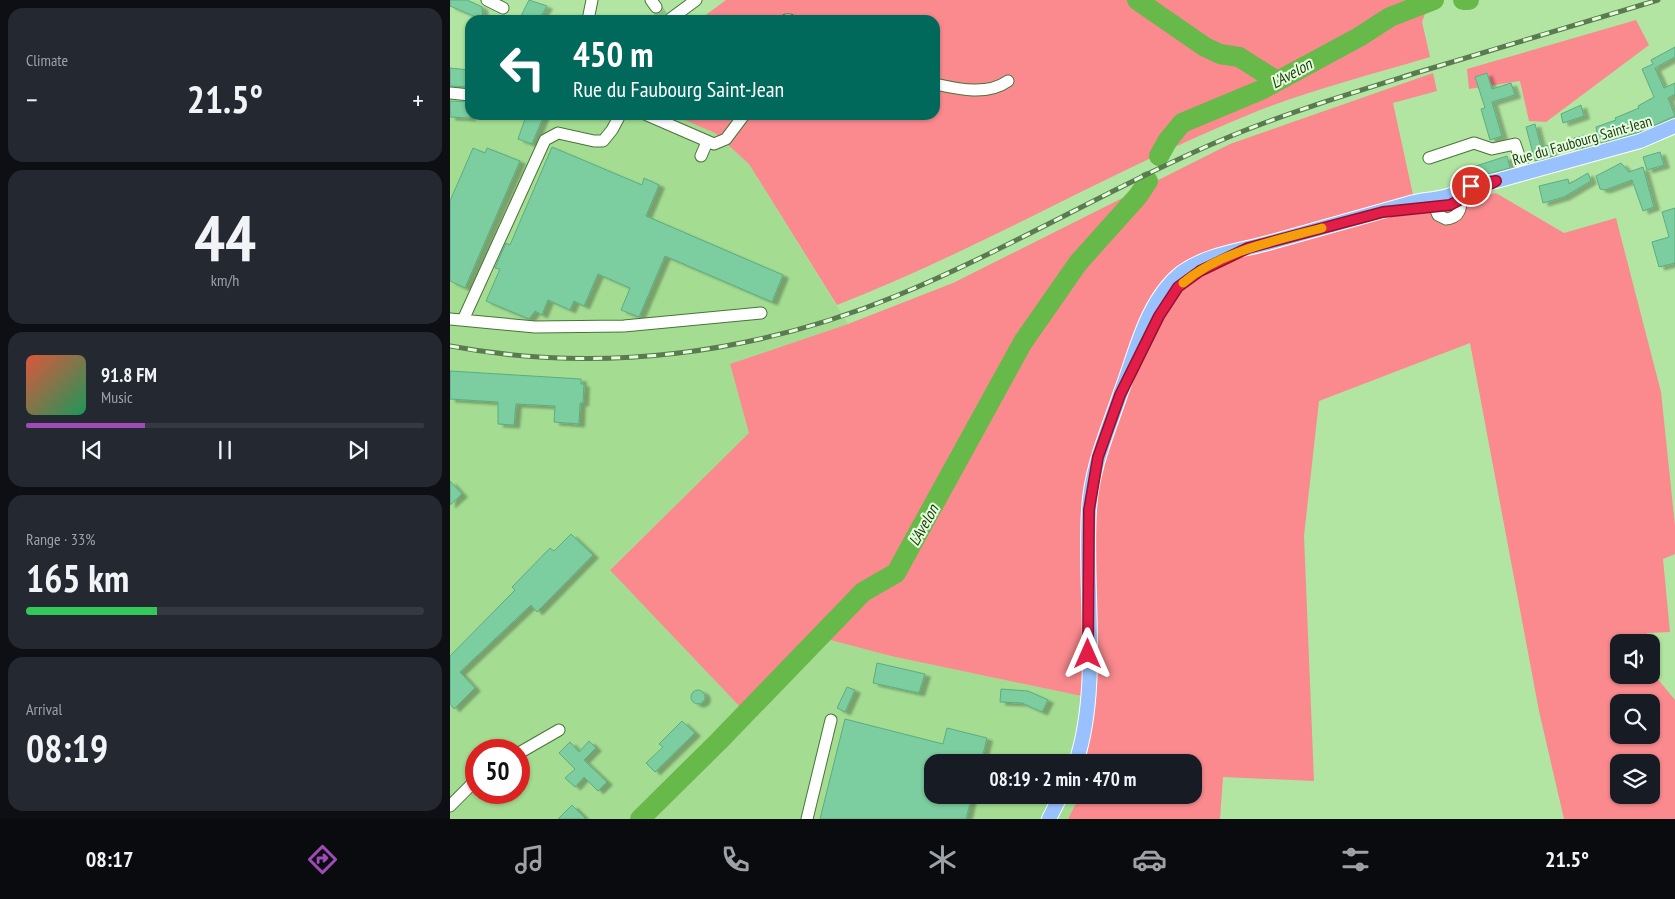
<!DOCTYPE html>
<meta charset="utf-8">
<style>
:root{--surface:#171b24;--page:#242831;--text:#f1f3f6;--muted:#9ea1a6;--line:#363941;--accent:#a04ab8}
body{margin:0;font-family:"PT Sans Narrow",sans-serif;background:var(--page);color:var(--text);height:100vh;display:flex;flex-direction:column;font-size:19px;white-space:nowrap}
*{box-sizing:border-box;margin:0}
p{font-size:16px;color:var(--muted)}
.icon{flex:none;width:28px;height:28px;fill:none;stroke:currentColor;stroke-width:2;stroke-linecap:round;stroke-linejoin:round}
.map{position:relative;flex:1;overflow:hidden}
.sheet{display:flex;flex-direction:column;gap:8px;padding:8px;background:#0d0f14;width:450px}
.sheet>*{flex:none}
.hud{position:absolute;left:15px;top:15px;width:475px;height:105px;border-radius:15px;box-shadow:0 1px 4px #0004;background:#00695c;color:#fff;overflow:hidden}
.controls{position:absolute;left:1160px;top:634px;display:grid;gap:10px}
.controls a{display:grid;place-items:center;width:50px;height:50px;border-radius:10px;background:var(--surface);box-shadow:0 1px 4px #0004;font-size:25px}
.speed{position:absolute;left:15px;top:739px;display:flex;gap:10px;font-size:25px;font-weight:700;text-align:center}
.speed>*{display:grid;place-content:center;width:65px;height:65px;border-radius:50%;background:var(--surface);box-shadow:0 1px 4px #0004;line-height:1}
.speed .limit{border:8px solid #d22;background:#fff;color:#111}
.pin{position:absolute;display:grid;place-items:center;width:42px;height:42px;color:#fff;margin:-21px;border:2px solid #fff;border-radius:50%;box-shadow:0 1px 5px #0007}
.me{position:absolute;width:55px;margin:-28px;rotate:0deg;stroke-linejoin:round;filter:drop-shadow(0 0 4px #0008)}
.turn{display:flex;align-items:center;gap:18px;height:105px;padding:0 25px;font-size:22px}
.turn .icon{width:65px;height:65px;stroke-width:2.5}
.turn b{display:block;font-size:35px;line-height:42px}
.big{font-size:38px;font-weight:700;line-height:1.1}
.sheet .card{flex:1;display:flex;flex-direction:column;justify-content:center;gap:8px;min-width:0;padding:0 18px;border-radius:15px;background:var(--page)}
.sheet .dial{align-items:center;gap:0}
.dial b{font-size:65px;line-height:1}
.song{display:flex;align-items:center;gap:15px}
.cover{width:60px;height:60px;border-radius:8px;background:linear-gradient(135deg,hsl(10 70% 55%),hsl(150 70% 35%))}
.played{height:5px;border-radius:2px;background:linear-gradient(90deg,var(--accent) 30%,var(--line) 30%)}
.keys{display:flex;justify-content:space-around;direction:ltr}
.heat{display:flex;justify-content:space-between;align-items:center;font-size:28px;direction:ltr}
.charge{height:8px;border-radius:4px;background:linear-gradient(90deg,#34c759 33%,var(--line) 0)}
.trip{position:absolute;left:474px;top:754px;width:278px;height:50px;border-radius:15px;background:var(--surface);box-shadow:0 1px 4px #0004;font-weight:700;line-height:50px;text-align:center}
.tabs{display:flex;height:80px;justify-content:space-around;align-items:center;background:#090b0e;color:var(--muted)}
.tabs .icon{width:35px;height:35px}
.tabs .on{color:var(--accent)}
.tabs b{font-size:22px;color:var(--text)}
main{display:flex;flex:1;min-height:0}
.map>svg:first-child{display:block}
.built{fill:#a4dc92;fill-rule:evenodd}
.green{fill:#fa8a8e;fill-rule:evenodd}
.lines{fill:none;stroke-linecap:round;stroke-linejoin:round}
.river{stroke:#67b949;stroke-width:20}
.building{fill:#7bcd9f;stroke:#5bad80;filter:url(#shadow)}
.minor-tunnel{stroke:#94c286;stroke-width:11;stroke-dasharray:11 5.5;stroke-linecap:butt}
.minor-casing{stroke:#477537;stroke-width:13}
.major-casing{stroke:#fff;stroke-width:16}
.minor{stroke:#fff;stroke-width:11}
.major{stroke:#99c1fd;stroke-width:14}
.rail-casing{stroke:#5a7a4f;stroke-width:5}
.rail{stroke:#e4fedb;stroke-width:3;stroke-dasharray:9;stroke-linecap:butt}
.route-casing{stroke:#92132f;stroke-width:12}
.route{stroke:#e11d48;stroke-width:9}
.slow{stroke:#f59e0b;stroke-width:9}
.labels{text-anchor:middle;dominant-baseline:central;stroke-width:4;stroke-linejoin:round;paint-order:stroke}
.street-label{font-size:15px;fill:#22361b;stroke:#e4fedb}
.water-label{font-size:16px;font-style:italic;fill:#1a390d;stroke:#e4fedb}
</style>
<main>
<section class="sheet">
<div class="card"><p>Climate</p>
<div class="heat"><a>−</a><b class="big">21.5°</b><a>+</a></div>
</div>
<div class="card dial"><b>44</b><p>km/h</p></div>
<div class="card">
<div class="song"><i class="cover"></i><div><b>91.8 FM</b><p>Music</p></div></div>
<div class="played"></div>
<div class="keys"><svg class="icon" aria-label="previous" viewBox="0 0 24 24"><path d="M18 5L8 12l10 7zM5 5v14"/></svg><svg class="icon" aria-label="pause" viewBox="0 0 24 24"><path d="M8 5v14M16 5v14"/></svg><svg class="icon" aria-label="next" viewBox="0 0 24 24"><path d="M6 5l10 7-10 7zM19 5v14"/></svg></div>
</div>
<div class="card"><p>Range · 33%</p><b class="big">165 km</b><div class="charge"></div></div>
<div class="card"><p>Arrival</p><b class="big">08:19</b></div>
</section>
<div class="map">
<svg width="1225" height="819" viewBox="0 0 1225 819">
<defs>
<filter id="shadow"><feDropShadow dx="5.5" dy="3" stdDeviation="1" flood-color="#0004"/></filter>
</defs>
<rect width="100%" height="100%" fill="#b1e5a1"/>
<path class="built" d="M0,98L20,99V115H223L265,133L299,164L398,324L280,364L299,433L160,569L293,710L369,637L441,656L646,699L636,762H482V795H630L618,819H0ZM26,750H69V792H26Z"/>
<path class="green" d="M276,0H980L972,22L980,57C923,74 865,89 810,110C665,168 531,249 387,305L299,164L265,133L223,115H485V20H249Z
M1186,20L1199,45L1096,122L1079,121L1070,81L1019,89L1017,69Z
M983,73L987,91L943,103L967,213L1046,193L1114,233L1166,218L1211,392L1225,526V554L1213,559L1220,632L1197,633V642H1169V675H1201V671L1225,700V819H1114L1089,711L1020,343L869,401L854,536L864,781L773,777L770,819H618L630,795H742V762H636L646,699L441,656L369,637L293,710L160,570L299,433L280,364L398,324L503,283L780,144ZM1169,702H1201V735H1169ZM1169,762H1201V795H1169Z"/>
<g class="lines">
<path class="river" d="M687,0L755,47L770,54L789,57L827,81
M1013,0H1019
M709,156L718,140L732,123L811,90L909,37L940,17L984,0
M190,819L269,741L413,592L446,573L573,342L628,263L688,196L698,181"/>
</g>
<path class="building" d="M0,0H17L32,7L33,20L0,6Z
M79,0L97,6L89,20H69Z
M1225,47V57L1205,68L1214,88L1225,83V94L1218,98L1225,116L1187,133L1123,150L1124,138L1147,133L1146,127L1166,120L1165,118L1189,108L1188,106L1204,97L1192,69L1203,64L1201,60Z
M0,68L20,70V87L0,86Z
M1037,73L1042,89L1061,83L1065,95L1042,102L1052,136L1040,140L1031,109L1035,108L1025,77Z
M0,101L20,102V118L0,117Z
M1131,105L1134,116L1113,123L1111,114Z
M80,115H94L82,144L68,139L76,116Z
M1085,124L1091,147L1099,145L1102,156L1085,161L1076,127Z
M102,147L192,185L194,178L209,185L196,216L333,275L322,302L215,256L189,317L171,310L180,288L148,274L134,306L124,301L120,310L98,300L92,315L85,311L79,319L36,301L50,269L45,268L56,243L60,245Z
M23,148L35,153L37,148L70,161L15,288L0,281V201Z
M1210,152L1214,165L1197,170L1193,157Z
M1057,156L1060,168L1013,181L1010,171Z
M1171,163L1179,172L1193,167L1204,207L1193,211L1182,180L1155,190L1150,189L1146,176Z
M1138,173L1141,181L1114,197L1093,203L1089,186L1118,179L1119,184Z
M1225,208V263L1209,267L1202,242L1219,237L1212,212Z
M0,371L131,379V384H134L133,403H130L129,424L104,422L105,406L66,404L64,425L48,424V402L0,399Z
M0,481L12,494L0,505Z
M121,534L143,555L87,612L81,605L10,672L25,688L4,709L0,704V656L65,590L62,587L100,548L104,551Z
M427,663L475,674L469,693L423,683Z
M397,687L405,690L395,712L387,708Z
M551,689L578,691L598,700L592,712L572,703L550,702Z
M241 697a7 7 0 1 1 14 0a7 7 0 1 1-14 0Z
M395,719L493,744L497,728L537,738L531,762H482V795H522L516,819H370Z
M232,721L245,733L205,772L196,763L213,747L209,744Z
M139,741L146,748L134,760L157,782L148,791L134,777L125,787L115,778L125,769L109,753L120,742L129,752Z
M122,805L136,819H108Z"/>
<g class="lines">
<path class="minor-tunnel" d="M206,7L215,20"/>
<g class="minor-casing">
<path id="minor" d="M37,0L53,8
M201,0L206,7
M138,20L142,0
M219,20L246,0
M336,20H340
M485,84C508,89 537,96 558,81
M0,93L20,95
M197,115L264,144L276,139L294,115
M251,156L257,142
M979,158L1024,143L1042,149L1065,144L1075,173
M992,197L985,208L988,215L996,219C1007,218 1011,211 1011,201
M0,319L85,327L174,326L311,313
M13,320L95,140L108,133L144,141H153L162,130L170,115
M69,753L109,730
M0,806L26,780
M357,819L381,720"/>
</g>
<g class="major-casing">
<path id="major" d="M626,762C651,688 634,589 639,510C641,468 658,431 671,392C686,353 696,301 731,273C757,254 789,251 818,243C865,230 911,217 957,204C969,200 982,200 994,197C1012,192 1027,184 1046,181L1190,141L1225,126
M599,819L611,795"/>
</g>
<use href="#minor" class="minor"/>
<use href="#major" class="major"/>
<g class="rail-casing">
<path id="rail" d="M0,346C151,374 304,354 446,296C560,249 666,184 781,136C842,111 905,92 969,72C1048,48 1128,24 1208,0"/>
</g>
<use href="#rail" class="rail"/>
</g>
<g class="lines">
<g class="route-casing">
<path id="route" d="M638,654L639,510L648,457L670,395L709,316L728,287L750,271L798,248L933,212L1000,205L1046,181L1021,186"/>
</g>
<use href="#route" class="route"/>
<path class="slow" d="M733,283C771,251 825,241 872,228"/>
</g>
<g class="labels">
<g class="street-label">
<text transform="translate(1132 140) rotate(-16)">Rue du Faubourg Saint-Jean</text>
</g>
<g class="water-label">
<text transform="translate(841 73) rotate(-29)">L'Avelon</text>
<text transform="translate(473 525) rotate(-61)">L'Avelon</text>
</g>
</g>
</svg>
<div class="controls">
<a><svg class="icon" aria-label="sound" viewBox="0 0 24 24"><path d="M4 9h4l5-4v14l-5-4H4zM17 9q2 3 0 6"/></svg></a>
<a><svg class="icon" aria-label="search" viewBox="0 0 24 24"><circle cx="10" cy="10" r="6"/><path d="M15 15l6 6"/></svg></a>
<a><svg class="icon" aria-label="layers" viewBox="0 0 24 24"><path d="M12 4l9 5-9 5-9-5zM3 14l9 5 9-5"/></svg></a>
</div>
<div class="speed"><div class="limit">50</div></div>
<div class="pin" style="left:1021px;top:186px;background:#d93025"><svg class="icon" aria-label="arrive" viewBox="0 0 24 24"><path d="M6 21V4h12l-3 4 3 4H6"/></svg></div>
<svg class="me" style="left:638px;top:654px" viewBox="-20 -20 40 40"><path d="M0-17L14 15 0 8-14 15z" fill="#e11d48" stroke="#fff" stroke-width="4"/></svg>
<div class="trip">08:19 · 2 min · 470 m</div>
<div class="hud">
<div class="turn"><svg class="icon" aria-label="left" viewBox="0 0 24 24"><path d="M17 20v-9H6M10 6l-5 5 5 5"/></svg><div><b>450 m</b>Rue du Faubourg Saint-Jean</div></div>
</div>
</div>
</main>
<nav class="tabs">
<b>08:17</b>
<svg class="icon on" aria-label="directions" viewBox="0 0 24 24"><path d="M12 3l9 9-9 9-9-9zM9 14v-3h6M13 9l2 2-2 2"/></svg>
<svg class="icon" aria-label="music" viewBox="0 0 24 24"><path d="M9 18V5l10-2v13"/><circle cx="6" cy="18" r="3"/><circle cx="16" cy="16" r="3"/></svg>
<svg class="icon" aria-label="phone" viewBox="0 0 24 24"><path d="M5 4h4l2 5-3 2q2 4 5 5l2-3 5 2v4C11 20 4 13 5 4z"/></svg>
<svg class="icon" aria-label="climate" viewBox="0 0 24 24"><path d="M12 3v18M4 7l16 10M4 17L20 7"/></svg>
<svg class="icon" aria-label="car" viewBox="0 0 24 24"><path d="M5 17H2v-5l4-1 3-4h7l3 4 3 1v5h-3M9 17h6M6 11h13"/><circle cx="7" cy="17" r="2"/><circle cx="17" cy="17" r="2"/></svg>
<svg class="icon" aria-label="filters" viewBox="0 0 24 24"><path d="M4 7h16M4 17h16"/><circle cx="9" cy="7" r="2"/><circle cx="15" cy="17" r="2"/></svg>
<b>21.5°</b>
</nav>
